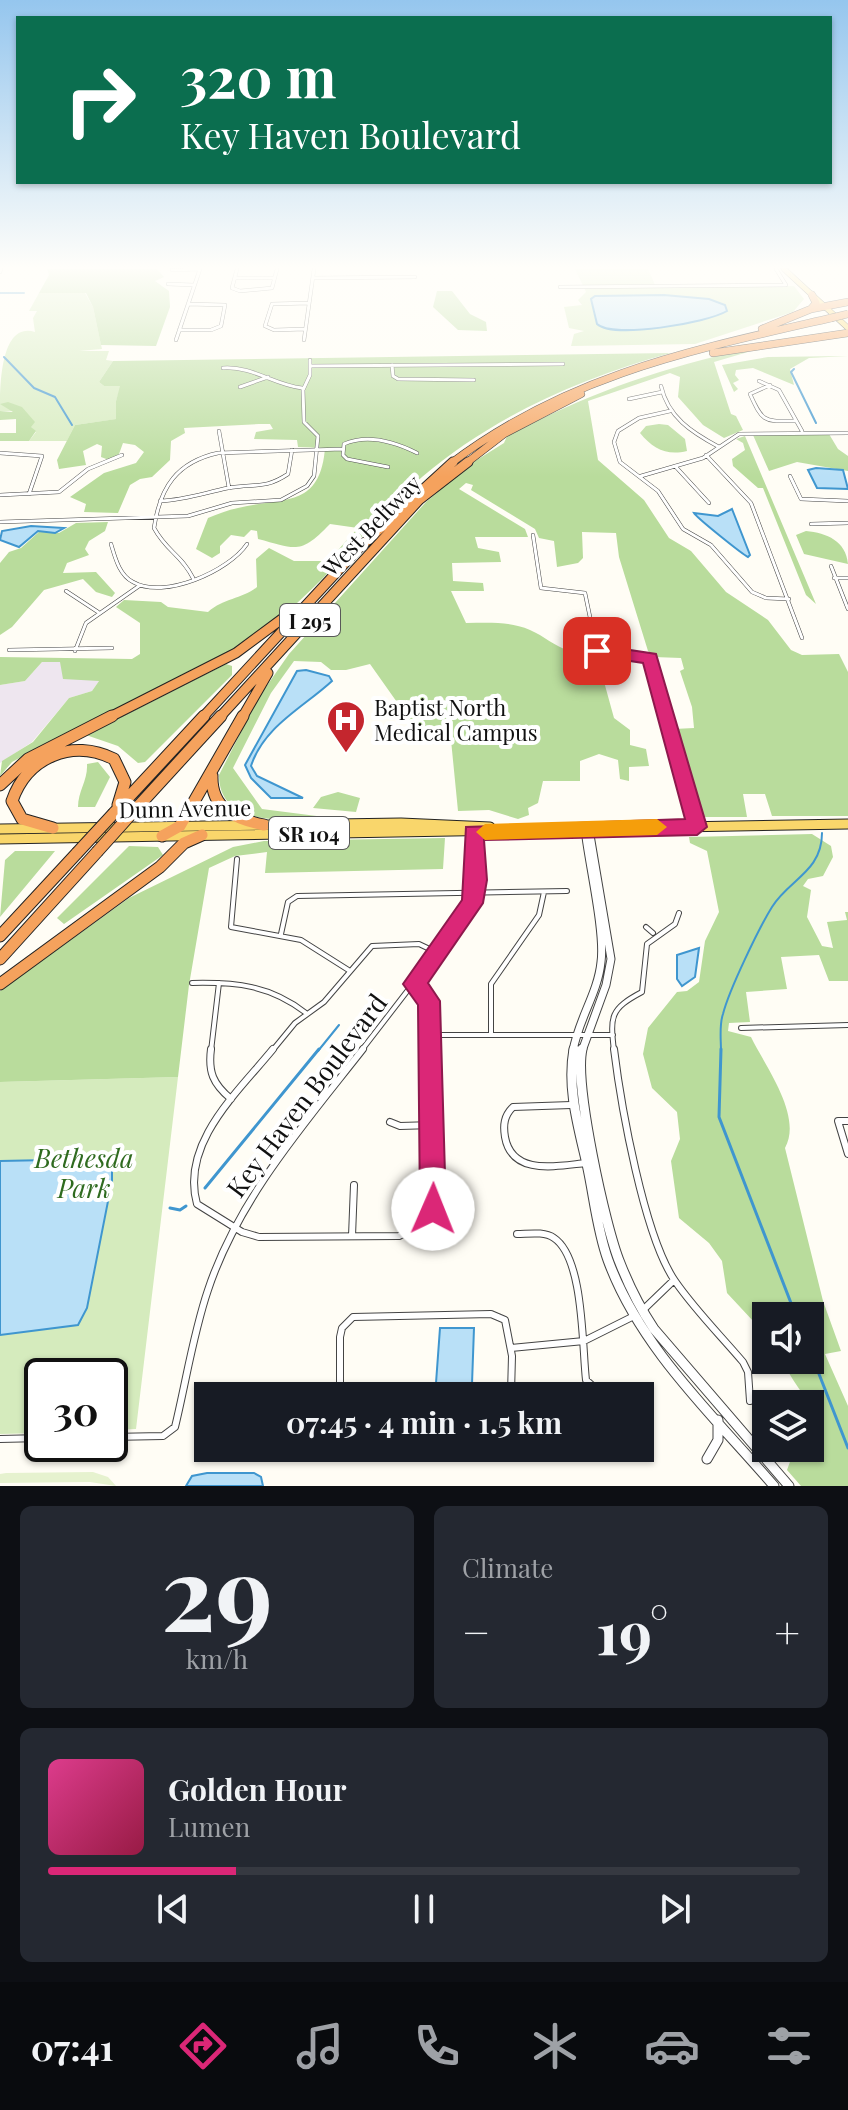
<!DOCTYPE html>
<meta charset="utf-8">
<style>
:root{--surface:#171b24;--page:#242831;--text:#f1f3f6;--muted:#9ea1a6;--line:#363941;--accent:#db2777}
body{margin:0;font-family:"Playfair Display",serif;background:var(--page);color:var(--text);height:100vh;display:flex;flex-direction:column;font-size:30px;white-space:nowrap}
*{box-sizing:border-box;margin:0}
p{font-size:26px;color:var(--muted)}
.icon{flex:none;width:44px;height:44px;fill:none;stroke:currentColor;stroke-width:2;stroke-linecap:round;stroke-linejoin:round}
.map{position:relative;height:1486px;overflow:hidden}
.panel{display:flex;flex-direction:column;gap:20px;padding:20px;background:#0d0f14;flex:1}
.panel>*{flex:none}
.top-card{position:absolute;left:16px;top:16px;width:816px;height:168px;border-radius:0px;box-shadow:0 2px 6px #0004;background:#0b6e4f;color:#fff;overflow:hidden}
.controls{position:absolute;left:752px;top:1302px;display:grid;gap:16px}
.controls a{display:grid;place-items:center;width:72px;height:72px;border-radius:0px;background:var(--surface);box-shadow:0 2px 6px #0004;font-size:40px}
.speed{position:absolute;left:24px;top:1358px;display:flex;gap:16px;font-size:40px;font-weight:700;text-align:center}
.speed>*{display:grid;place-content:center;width:104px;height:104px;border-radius:50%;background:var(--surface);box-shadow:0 2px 6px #0004;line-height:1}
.speed .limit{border:4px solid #111;border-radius:12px;background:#fff;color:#111}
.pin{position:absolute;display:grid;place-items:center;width:68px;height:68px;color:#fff;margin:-34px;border-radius:16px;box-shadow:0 4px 12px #0006}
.me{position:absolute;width:88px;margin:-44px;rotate:1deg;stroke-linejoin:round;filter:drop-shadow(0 0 6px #0008)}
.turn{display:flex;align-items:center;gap:28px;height:168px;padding:0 32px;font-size:36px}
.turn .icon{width:104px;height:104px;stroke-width:2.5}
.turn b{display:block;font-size:56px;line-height:68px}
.big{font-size:60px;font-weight:700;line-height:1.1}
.panel .card{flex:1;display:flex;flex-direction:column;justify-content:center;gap:12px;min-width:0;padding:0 28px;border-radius:12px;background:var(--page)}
.panel .dial{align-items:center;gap:0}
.dial b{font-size:104px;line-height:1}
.song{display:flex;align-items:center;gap:24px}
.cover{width:96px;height:96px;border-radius:12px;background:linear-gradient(135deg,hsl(330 70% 55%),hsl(340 70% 35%))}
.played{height:8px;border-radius:4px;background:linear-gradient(90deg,var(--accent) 25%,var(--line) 25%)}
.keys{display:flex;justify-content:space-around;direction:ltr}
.heat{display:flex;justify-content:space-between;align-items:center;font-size:44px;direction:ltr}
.panel .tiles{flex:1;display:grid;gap:20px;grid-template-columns:1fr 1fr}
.card:last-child{grid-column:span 2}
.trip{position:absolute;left:194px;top:1382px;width:460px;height:80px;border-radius:0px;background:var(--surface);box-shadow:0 2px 6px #0004;font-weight:700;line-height:80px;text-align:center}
.tab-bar{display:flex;height:128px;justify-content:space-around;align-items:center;background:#090b0e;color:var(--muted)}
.tab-bar .icon{width:56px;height:56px}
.tab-bar .active{color:var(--accent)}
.tab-bar b{font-size:36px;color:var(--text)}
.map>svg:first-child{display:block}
.industrial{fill:#eee6ef}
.green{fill:#d5ebbd}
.forest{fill:#b9dc9c}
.pitch{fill:#e6f2cf}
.water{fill:#b9e0f7;stroke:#3f96cf;stroke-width:2}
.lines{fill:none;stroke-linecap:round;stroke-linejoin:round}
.stream-far1{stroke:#3f96cf;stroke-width:2}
.stream{stroke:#3f96cf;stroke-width:3}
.minor-far2-casing{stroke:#444;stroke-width:4}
.minor-far1-casing{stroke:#444;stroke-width:6}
.minor-casing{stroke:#444;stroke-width:8}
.tertiary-far1-casing{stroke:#444;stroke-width:9}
.tertiary-casing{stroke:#444;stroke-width:11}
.primary-far1-casing{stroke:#222;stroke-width:6}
.primary-casing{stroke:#222;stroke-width:11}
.motorway-far2-casing{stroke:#222;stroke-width:8}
.motorway-far1-casing{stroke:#222;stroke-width:11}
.motorway-casing{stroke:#222;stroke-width:13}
.minor-far2{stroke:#fff;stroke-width:3}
.minor-far1{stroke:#fff;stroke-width:4}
.minor{stroke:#fff;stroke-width:6}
.tertiary-far1{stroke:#fff;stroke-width:7}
.tertiary{stroke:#fff;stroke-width:9}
.primary-far1{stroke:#f9d66b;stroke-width:5}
.primary{stroke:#f9d66b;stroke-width:9}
.motorway-far2{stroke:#f5a25d;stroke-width:7}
.motorway-far1{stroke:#f5a25d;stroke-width:9}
.motorway{stroke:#f5a25d;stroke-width:11}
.motorway-bridge-far1-casing{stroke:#222;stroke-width:8;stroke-linecap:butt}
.motorway-bridge-casing{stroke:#222;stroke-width:13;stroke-linecap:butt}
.motorway-bridge-far1{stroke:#f5a25d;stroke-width:7}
.motorway-bridge{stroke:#f5a25d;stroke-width:11}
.route{fill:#db2777;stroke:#8e194d;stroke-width:2}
.slow{fill:#f59e0b}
.labels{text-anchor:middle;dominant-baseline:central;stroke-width:8;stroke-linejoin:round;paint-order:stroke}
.shield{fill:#fff;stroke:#585858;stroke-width:2}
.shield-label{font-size:20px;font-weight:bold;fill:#111}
.street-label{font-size:22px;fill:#111;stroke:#fff}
.poi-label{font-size:22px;fill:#111;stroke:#fff;text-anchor:start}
.near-street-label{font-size:26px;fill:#111;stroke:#fff}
.near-park-label{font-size:26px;font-style:italic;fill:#2f6b1f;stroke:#fff}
</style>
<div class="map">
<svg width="848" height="1486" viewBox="0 0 848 1486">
<rect width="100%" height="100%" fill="#fffdf5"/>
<path class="industrial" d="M42,662H61L99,681L92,691L69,698L32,742L0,763V685L25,681Z"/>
<path class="green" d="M575,269H648L656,287L794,286L804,299L793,312L695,344L571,346L574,334L584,331L569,328L564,307L582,305L578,300L586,292Z
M39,293H85L93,307L102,349L79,351H109L106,360L113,361L99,382L104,386H121L116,401L117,419L75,425L67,441H29L36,432L13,411H0C0,387 0,321 35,332L33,318L37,311H29Z
M178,1077L136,1429L110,1430V1376H42V1433L0,1434V1082Z"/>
<path class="forest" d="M47,269H157L164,277L155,281L169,291L170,307L156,346L101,345L93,307L86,293H39L49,275Z
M437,291H452L470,314L486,322L487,331L458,330L433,307Z
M733,352H748L714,362L731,414L736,416L743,430L724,438L703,425L678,397L680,377L670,373L588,401L598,460L644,500L669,538L691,551L726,592L768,620L791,650L802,655L839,654L848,672V816H772L765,794H743L747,817H699L674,729L694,728L692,707L680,671L684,669L681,658L654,657L648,651L619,557L616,533L582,532L583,558L578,563L557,567L554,541L539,538L535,529L471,490L473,485L466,483L459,489L525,529L528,537H475L478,548L499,552L501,562L452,563L453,581L483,583L484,591H451L466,623C488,623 509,621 530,630C544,636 554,646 570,651L573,658L598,660L614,718L630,730V745L646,749L649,766L629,767V781L620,779L618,760L599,754L580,761V781H543L538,803L528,808L529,815L518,819L489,810L458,811L451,740L423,739L370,664L346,670H331L321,662L294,661L271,693L233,768L262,809L340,819C300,818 219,833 219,775L259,697L289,654L426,502L472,463L504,443L507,436C586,395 646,373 733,352Z
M671,353C580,378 494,416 422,477C367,524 325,586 265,629C187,683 95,717 12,762L0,776L2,761L33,742L69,698L92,691L99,681L63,679L60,662H42L25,681L0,685V657L132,659L140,654V623L116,607L124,600L161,602L168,607L208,612C224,598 242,599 257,587L256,559L269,548L294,561H328L358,528L330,524C300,555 297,549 258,539L257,531L251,530L244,537L231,535L220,546V553L212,558L196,549L208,518C218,514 228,510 238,508C283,497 320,509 325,448L298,447L297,440L254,439L256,432L273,429L270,424H259L184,428L185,433L171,441L170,460L152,477L140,479L130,485L118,513L84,512L86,504L70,497L104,473L136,463L144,452L135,445L123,443L119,454L109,460L101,457L102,446L97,444L83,451L86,465L59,469L57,460L75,425L116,419V401L120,386H104L99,382L113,361Z
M848,356L809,358L790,369L794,385L753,368L736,370L735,375L739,380L733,383L738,389L734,392L722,365L768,357Z
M8,402L22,407L35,422L31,427L36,431L29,441H0V433H16V419L0,420V411L13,412L0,404Z
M659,424L668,425L685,439L687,451C667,456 653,449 640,433L646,426Z
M829,434L838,449L848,456V471L797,462L769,471L753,435Z
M745,436L816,604L806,595L763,488H758L733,466L732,459L745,450L743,443L736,439Z
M108,522L105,531L89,541L85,549L89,555L67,563L63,573L96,572L115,593L112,597L96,592L83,579L44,590L12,627L0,635V563L9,552L21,548L40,531L59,533L76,523Z
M806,531C827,533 846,541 848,564L804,554L796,535Z
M226,664L232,666V675L145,762L138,763L118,746L86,735Z
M98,762L110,777L95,807H78C78,791 88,780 87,764Z
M338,792L360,798L356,812L313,808L321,797Z
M812,834L831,846L833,857L823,876L808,879L803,886L811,890L807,917L822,946L833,948L827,922L847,920L845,912H848V981H829L819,955L781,957L787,989L746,992L750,1022L729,1023L728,1031L751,1037C765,1066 803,1116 785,1148L823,1301L841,1351L825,1354L848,1406V1486H801L787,1470L795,1448H810V1441L823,1435C821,1411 792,1386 783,1360H810V1316H766V1335L727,1293L722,1261L709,1243L679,1218L671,1161L680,1139L677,1112L652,1088L643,1054L648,1028L677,992L687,991L699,982L705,941L719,912L707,851L690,843L689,837Z
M445,838L443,869L265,873L267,852L235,856L209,868L189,985L178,1077L0,1082V991L129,898L233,847L264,841Z
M129,846L158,847L163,855L64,924L57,918Z
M15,851H55L0,917L5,860Z"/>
<path class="pitch" d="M93,1472L108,1477L116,1486L90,1482L0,1483V1474L6,1473Z"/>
<path class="water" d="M664,295L709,299L725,305L727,311C707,323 613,339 597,324L591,299L595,296Z
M816,468L843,470L848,489L817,488L808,470Z
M732,509L750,555L748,557C742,554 697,518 694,513L718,516Z
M31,526L64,528L55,533L38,531L19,547L0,540L2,531Z
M306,670L329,676L332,681C304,707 264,726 251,766L257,776L303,798H271L251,778L245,765L297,671Z
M699,948L695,977L682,986L677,979V955Z
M97,1159L112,1162V1181L87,1308L78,1325L0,1335V1161Z
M440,1328H474L472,1384L436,1383Z
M207,1473H254L261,1477L263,1486H186L192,1476Z"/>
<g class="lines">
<path class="stream-far1" d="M0,293H24
M4,357L34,388L55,397L72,425
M794,369L791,372L816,423
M318,1051L339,1025
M721,1051C721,1039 719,1025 723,1014C729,990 759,928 772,907C788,880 822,872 822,833"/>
<path class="stream" d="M721,1049L719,1117L796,1316
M205,1188L319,1049
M170,1208L180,1210L186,1206
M810,1351L848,1448"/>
<g class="minor-far2-casing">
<path id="minor-far2" d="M237,269L232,288L240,291L272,288L277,269
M172,270L200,269
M0,272L1,269
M235,278H275
M313,278L415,277
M168,284L194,285
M560,287L786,285L776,269
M305,329L274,330L265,326L272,304L309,303
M179,330H211L221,326L225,305L188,304
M176,340L200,269
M304,340L314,269
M392,365L393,376L398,379L474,380
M311,366L563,364
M223,368C253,366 274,385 302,388
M759,381L779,390L802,431
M770,385L750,394C763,423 764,421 795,421
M661,386C668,417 691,432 719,447
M240,387L268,377
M629,399L662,392
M670,411L639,418L618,431L614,442L620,462L658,491L683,529L711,545L752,592L766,598L789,599
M219,431L229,488
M0,453L42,456L29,494
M706,455L751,503L802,638
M675,466L709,503
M388,467L347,459L343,455L344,444C367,434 395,442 417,453
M641,476L703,458L739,434L848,433
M790,476L801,499L848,501
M0,495L59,492L88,469L122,455
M160,501C185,500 204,493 228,488C254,483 264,490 288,474L292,450
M0,522L188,516L232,503L281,500L307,486L314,476L318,436L304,422L303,390L310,375V360
M811,524L848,523
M533,535L541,588L585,593L597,651L650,658L667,718
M111,544C115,557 119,575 133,582C164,600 229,571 247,544
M831,566L848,609
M193,578C181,554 167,552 154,528C160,487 177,462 218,453L343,449
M834,578H848
M66,591L98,612
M9,650L112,648
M75,651L86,623L139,586"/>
</g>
<g class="minor-far1-casing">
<path id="minor-far1" d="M666,716L697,825
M237,859L231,927L301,940L350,971
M646,927L653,933
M281,934L288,902L297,896L567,891
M192,983C236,982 270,985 306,1013
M414,984L429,1001L431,1051
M741,1028L848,1025
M491,1034V984L539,915L544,892
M430,1035H613
M211,1051L219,983
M272,1051L295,1023L324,1002L372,946L419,944L438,953
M361,1051L469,911L476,887L474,831
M614,1051C610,1016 610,1009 642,992L647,944L675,924L679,913"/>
</g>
<g class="minor-casing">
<path id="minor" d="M211,1049C208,1072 213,1084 231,1099
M273,1049C239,1091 180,1143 197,1204L242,1232L259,1237L399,1236L425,1224L435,1198L430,1049
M614,1049C621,1106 644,1236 675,1281C695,1310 721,1336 743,1362L748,1372L750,1401
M571,1105L513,1107C504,1116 503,1125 505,1137C512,1176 556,1166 586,1163
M848,1121H838L848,1154
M390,1122L400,1126L433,1125
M425,1224L435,1235
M517,1234C528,1234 544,1231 554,1238C584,1258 582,1346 586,1380L604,1396
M352,1236L354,1185
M645,1308L674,1280
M511,1348L584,1341L634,1316
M347,1396L340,1393V1337L342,1328L353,1317L491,1314L505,1320L512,1356L511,1393L502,1396
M640,1397H644
M110,1437L163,1436L175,1427C186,1382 193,1334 208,1290C238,1199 305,1123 363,1049
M0,1439L42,1438"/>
</g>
<g class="tertiary-far1-casing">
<path id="tertiary-far1" d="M573,1051C578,1020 598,993 601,962C605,934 590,868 586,837L589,829
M582,1051L606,985L611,959L589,829"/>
</g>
<g class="tertiary-casing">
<path id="tertiary" d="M574,1049C567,1088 578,1125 587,1164C594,1195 597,1230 608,1260C640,1348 714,1416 774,1486
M582,1049C574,1084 605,1227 620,1263C629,1286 640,1308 654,1329L789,1486
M707,1459L718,1440V1420"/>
</g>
<g class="primary-far1-casing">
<path id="primary-far1" d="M784,269L848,328"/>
</g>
<g class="primary-casing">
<path id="primary" d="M0,829L401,823L490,827
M0,839L848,824"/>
</g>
<g class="motorway-far2-casing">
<path id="motorway-far2" d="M811,309L848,302
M762,329L811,309L816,303L812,295
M713,353L848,333
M450,464C567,375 692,350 831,318
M465,464L504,434L581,394"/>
</g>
<g class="motorway-far1-casing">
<path id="motorway-far1" d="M108,718L236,653L294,610
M202,718L358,549L453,462
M219,718L419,500L468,462
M242,718L268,673"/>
</g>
<g class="motorway-casing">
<path id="motorway" d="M212,776C211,809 235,819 264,825
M0,785L28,759L112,716
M133,812L221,716
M114,813L204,716
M53,828L22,819L12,801C27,757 72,738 114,759L125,782L118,805
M162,836L180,826L243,716
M0,936L77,853
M0,959L97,852
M0,984L160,867L184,843L202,835"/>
</g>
<use href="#minor-far2" class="minor-far2"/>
<use href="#minor-far1" class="minor-far1"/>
<use href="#minor" class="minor"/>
<use href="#tertiary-far1" class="tertiary-far1"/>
<use href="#tertiary" class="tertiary"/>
<use href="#primary-far1" class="primary-far1"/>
<use href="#primary" class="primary"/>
<use href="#motorway-far2" class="motorway-far2"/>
<use href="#motorway-far1" class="motorway-far1"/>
<use href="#motorway" class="motorway"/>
<g class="motorway-bridge-far1-casing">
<path id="motorway-bridge-far1" d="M831,318L848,314"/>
</g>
<g class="motorway-bridge-casing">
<path id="motorway-bridge" d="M97,852L133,812
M77,853L114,813"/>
</g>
<use href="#motorway-bridge-far1" class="motorway-bridge-far1"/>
<use href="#motorway-bridge" class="motorway-bridge"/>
</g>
<linearGradient id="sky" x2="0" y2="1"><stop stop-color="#95c6ee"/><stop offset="0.56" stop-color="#fffefa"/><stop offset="1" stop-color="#fffefa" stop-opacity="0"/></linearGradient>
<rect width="848" height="477" fill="url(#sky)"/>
<path class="route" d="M597,645L656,654L707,827L697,835L484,840L487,880L483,903L428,983L440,1001L446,1209L443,1218L433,1222L424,1218L420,1209L418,1005L403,984L462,900L466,827L685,819L643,663L591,655L589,651Z"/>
<path class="slow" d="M657,819L667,827L657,835L485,840L476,832L485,824Z"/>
<defs>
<g id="hospital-pin" transform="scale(2)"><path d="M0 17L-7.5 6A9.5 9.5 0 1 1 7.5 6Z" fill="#c4262e" stroke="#fff"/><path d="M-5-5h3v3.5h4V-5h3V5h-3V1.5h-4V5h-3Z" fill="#fff"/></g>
</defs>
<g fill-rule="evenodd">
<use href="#hospital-pin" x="346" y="720"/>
</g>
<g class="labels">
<g class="shield">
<rect x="280" y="604" width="60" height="32" rx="6"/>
<rect x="269" y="817" width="80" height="32" rx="6"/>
</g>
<g class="shield-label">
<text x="310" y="620">I 295</text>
<text x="309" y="833">SR 104</text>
</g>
<g class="street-label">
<text transform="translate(371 525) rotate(-46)">West Beltway</text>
<text transform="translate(185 808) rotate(-1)">Dunn Avenue</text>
</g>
<g class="poi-label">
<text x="374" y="707">Baptist North<tspan x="374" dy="25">Medical Campus</tspan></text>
</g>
<g class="near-street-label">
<text transform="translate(306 1095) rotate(-53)">Key Haven Boulevard</text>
</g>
<g class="near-park-label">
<text x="84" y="1157">Bethesda<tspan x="84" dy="30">Park</tspan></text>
</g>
</g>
</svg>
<div class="controls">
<a><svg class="icon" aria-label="sound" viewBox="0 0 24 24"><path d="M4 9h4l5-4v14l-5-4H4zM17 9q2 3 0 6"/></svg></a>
<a><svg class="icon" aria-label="layers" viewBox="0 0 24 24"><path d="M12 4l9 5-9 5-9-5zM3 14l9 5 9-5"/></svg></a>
</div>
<div class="speed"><div class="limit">30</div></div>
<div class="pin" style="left:597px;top:651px;background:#d93025"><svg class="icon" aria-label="arrive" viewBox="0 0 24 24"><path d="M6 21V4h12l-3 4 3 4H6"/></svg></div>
<svg class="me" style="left:433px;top:1209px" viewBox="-20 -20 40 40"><circle r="19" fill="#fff"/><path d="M0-13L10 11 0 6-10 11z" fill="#db2777"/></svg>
<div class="trip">07:45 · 4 min · 1.5 km</div>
<div class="top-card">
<div class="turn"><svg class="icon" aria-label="right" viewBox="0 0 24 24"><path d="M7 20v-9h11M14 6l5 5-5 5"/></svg><div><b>320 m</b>Key Haven Boulevard</div></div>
</div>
</div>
<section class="panel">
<div class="tiles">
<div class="card dial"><b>29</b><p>km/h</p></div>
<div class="card"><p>Climate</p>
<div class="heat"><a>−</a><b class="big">19°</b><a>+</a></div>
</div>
<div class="card">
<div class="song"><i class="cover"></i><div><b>Golden Hour</b><p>Lumen</p></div></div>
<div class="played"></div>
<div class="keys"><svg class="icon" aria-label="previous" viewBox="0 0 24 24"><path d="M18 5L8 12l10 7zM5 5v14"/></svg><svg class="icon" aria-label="pause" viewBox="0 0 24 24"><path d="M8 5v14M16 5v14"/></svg><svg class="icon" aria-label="next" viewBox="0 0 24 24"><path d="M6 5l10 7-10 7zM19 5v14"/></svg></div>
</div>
</div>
</section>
<nav class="tab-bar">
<b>07:41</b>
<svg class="icon active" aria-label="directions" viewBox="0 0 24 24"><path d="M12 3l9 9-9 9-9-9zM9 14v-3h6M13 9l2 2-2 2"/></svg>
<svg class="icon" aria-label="music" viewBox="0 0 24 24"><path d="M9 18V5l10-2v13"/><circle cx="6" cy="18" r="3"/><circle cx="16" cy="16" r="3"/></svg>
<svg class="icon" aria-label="phone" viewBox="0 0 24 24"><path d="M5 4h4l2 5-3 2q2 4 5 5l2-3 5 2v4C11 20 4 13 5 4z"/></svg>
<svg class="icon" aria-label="climate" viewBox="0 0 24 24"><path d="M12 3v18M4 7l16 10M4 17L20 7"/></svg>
<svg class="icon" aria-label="car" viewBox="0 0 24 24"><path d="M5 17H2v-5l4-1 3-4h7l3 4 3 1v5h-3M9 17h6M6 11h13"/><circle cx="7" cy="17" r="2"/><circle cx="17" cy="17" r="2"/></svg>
<svg class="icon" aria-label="filters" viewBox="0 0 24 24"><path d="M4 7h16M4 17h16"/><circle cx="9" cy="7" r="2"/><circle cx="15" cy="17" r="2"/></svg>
</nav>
